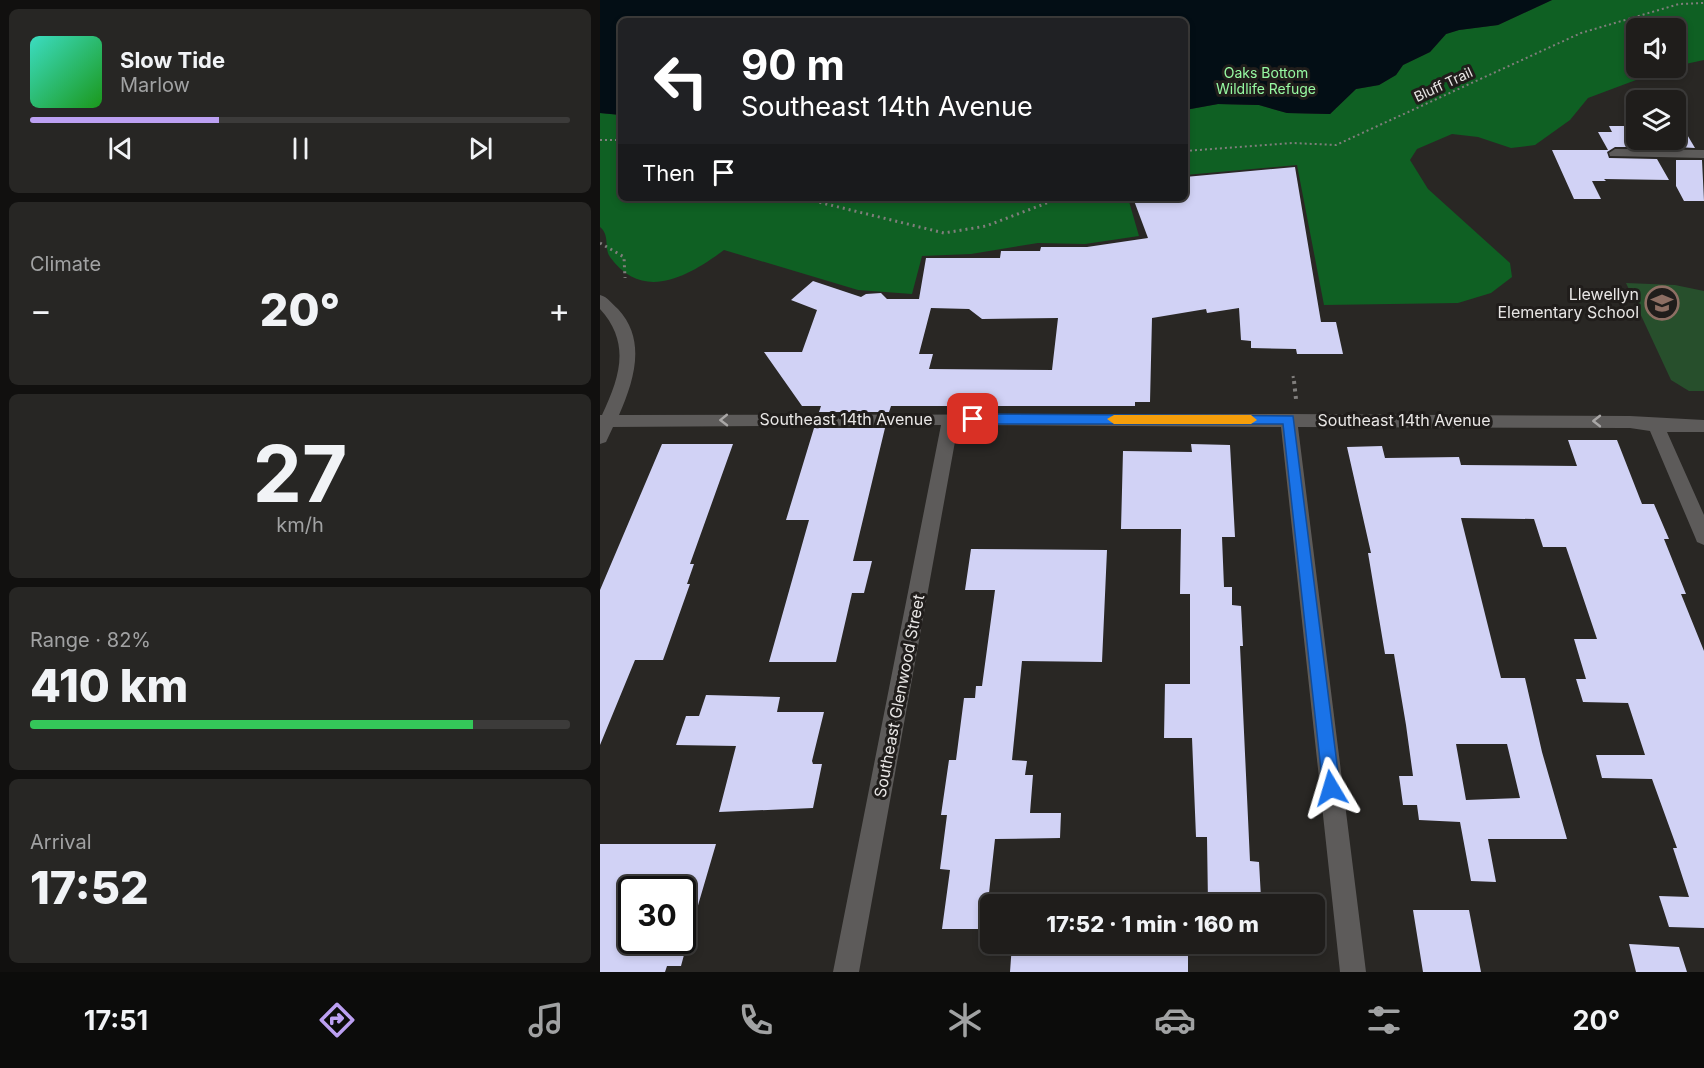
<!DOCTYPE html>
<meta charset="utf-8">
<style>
:root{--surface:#1f1d1b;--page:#272624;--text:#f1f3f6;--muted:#a1a2a3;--line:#3c3b3a;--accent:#bca0f2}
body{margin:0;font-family:Inter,sans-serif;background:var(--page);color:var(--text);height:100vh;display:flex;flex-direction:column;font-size:22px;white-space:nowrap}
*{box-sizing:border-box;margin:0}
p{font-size:20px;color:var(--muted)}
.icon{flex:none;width:33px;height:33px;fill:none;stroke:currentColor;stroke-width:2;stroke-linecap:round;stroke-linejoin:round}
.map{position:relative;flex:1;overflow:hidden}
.panel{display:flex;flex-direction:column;gap:9px;padding:9px;background:#11100f;width:600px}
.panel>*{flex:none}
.guide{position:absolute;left:18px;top:18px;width:570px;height:183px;border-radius:9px;box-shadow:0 3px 9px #0003,0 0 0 2px var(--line);background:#202124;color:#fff;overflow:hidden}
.buttons{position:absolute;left:1026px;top:18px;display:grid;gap:12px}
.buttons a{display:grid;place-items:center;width:60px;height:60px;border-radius:9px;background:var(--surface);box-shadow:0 3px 9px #0003,0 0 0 2px var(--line);font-size:30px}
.speed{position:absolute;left:18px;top:876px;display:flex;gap:12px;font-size:30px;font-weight:700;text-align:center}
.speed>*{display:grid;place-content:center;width:78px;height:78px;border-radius:50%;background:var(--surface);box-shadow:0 3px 9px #0003,0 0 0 2px var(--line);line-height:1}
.speed .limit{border:3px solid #111;border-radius:9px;background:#fff;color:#111}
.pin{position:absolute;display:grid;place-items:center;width:51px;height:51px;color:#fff;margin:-26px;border-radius:12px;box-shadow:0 3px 9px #0006}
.me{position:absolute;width:66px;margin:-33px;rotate:353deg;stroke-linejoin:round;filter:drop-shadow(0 0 4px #0008)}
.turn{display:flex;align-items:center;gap:21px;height:126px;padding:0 24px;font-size:27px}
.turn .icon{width:78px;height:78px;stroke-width:2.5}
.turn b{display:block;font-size:42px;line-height:51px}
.then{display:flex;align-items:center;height:57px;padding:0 24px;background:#0003;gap:12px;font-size:22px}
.big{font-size:45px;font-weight:800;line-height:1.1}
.panel .card{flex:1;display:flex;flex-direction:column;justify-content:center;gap:9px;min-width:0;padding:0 21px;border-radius:9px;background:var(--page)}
.panel .dial{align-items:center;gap:0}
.dial b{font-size:78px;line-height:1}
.song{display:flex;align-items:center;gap:18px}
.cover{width:72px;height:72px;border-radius:9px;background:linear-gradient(135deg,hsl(170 70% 55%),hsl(120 70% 35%))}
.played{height:6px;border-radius:3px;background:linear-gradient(90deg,var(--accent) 35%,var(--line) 35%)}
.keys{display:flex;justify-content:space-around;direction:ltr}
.heat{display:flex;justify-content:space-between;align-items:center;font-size:33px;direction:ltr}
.charge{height:9px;border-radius:4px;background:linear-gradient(90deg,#34c759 82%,var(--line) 0)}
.trip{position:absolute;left:380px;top:894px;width:345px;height:60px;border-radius:9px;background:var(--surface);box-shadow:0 3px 9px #0003,0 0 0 2px var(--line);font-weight:800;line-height:60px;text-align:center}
.tabs{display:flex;height:96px;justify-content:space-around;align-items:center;background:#0c0c0b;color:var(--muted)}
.tabs .icon{width:42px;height:42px}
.tabs .selected{color:var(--accent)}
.tabs b{font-size:27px;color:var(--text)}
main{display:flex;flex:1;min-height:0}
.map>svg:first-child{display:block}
.green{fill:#274f2c}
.forest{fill:#0f6023}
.water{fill:#030e15}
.building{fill:#d1d2f5;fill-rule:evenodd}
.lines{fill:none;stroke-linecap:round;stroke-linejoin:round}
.path-far2{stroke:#807e7c;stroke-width:2;stroke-dasharray:2 3;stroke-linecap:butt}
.path-far1{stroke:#807e7c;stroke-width:3;stroke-dasharray:2 4;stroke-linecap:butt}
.path{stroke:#807e7c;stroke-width:4;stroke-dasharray:3 4.5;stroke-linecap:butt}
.minor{fill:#5d5b5a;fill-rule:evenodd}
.oneway{stroke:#a9a7a6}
.route{fill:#1a73e8;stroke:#114b97;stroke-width:1.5}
.slow{fill:#f59e0b}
.labels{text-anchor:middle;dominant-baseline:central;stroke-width:6;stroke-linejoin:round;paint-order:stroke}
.far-park-label{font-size:14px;fill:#97f9a2;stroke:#201d1b}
.far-street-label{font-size:14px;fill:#e8e6e5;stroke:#201d1b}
.poi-label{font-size:16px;fill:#e8e6e5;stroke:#201d1b;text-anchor:end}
.street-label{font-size:16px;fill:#e8e6e5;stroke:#201d1b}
</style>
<main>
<section class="panel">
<div class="card">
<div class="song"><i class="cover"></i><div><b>Slow Tide</b><p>Marlow</p></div></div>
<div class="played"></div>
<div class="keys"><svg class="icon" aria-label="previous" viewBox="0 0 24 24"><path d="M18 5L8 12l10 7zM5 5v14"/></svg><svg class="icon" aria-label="pause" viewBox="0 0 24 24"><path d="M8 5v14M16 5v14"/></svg><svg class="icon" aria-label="next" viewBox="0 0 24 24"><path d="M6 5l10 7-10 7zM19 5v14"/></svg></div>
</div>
<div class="card"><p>Climate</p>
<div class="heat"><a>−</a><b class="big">20°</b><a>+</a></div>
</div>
<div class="card dial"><b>27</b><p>km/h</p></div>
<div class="card"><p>Range · 82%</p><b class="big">410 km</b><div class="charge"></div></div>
<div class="card"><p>Arrival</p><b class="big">17:52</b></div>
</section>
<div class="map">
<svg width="1104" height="972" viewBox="0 0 1104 972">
<rect width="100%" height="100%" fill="#292724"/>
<path class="green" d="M1026,283L1075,285L1104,291V391H1089L1071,380Z"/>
<path class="forest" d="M952,0H1104V60L1076,66V28H1036V68H1068L988,98L970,120L935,145L911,148L878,137L852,134L817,149L810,160L828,189L910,263L912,277L891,293L858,303L724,305L697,165L585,175V110L618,104L659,105L687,113L730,114L756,89L779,85L796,75L803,65L830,52L846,34L859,30L898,25Z
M0,113L21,115V198H528L539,236L485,244L438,243L371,254L322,256L312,294L258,290L124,250C89,276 43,303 10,257C4,248 10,235 0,227Z"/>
<path class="water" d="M0,0H952L898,25L859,30L846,34L830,52L803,65L796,75L779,85L756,89L730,114L687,113L659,105L618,104L585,110V21H21V115L0,113Z"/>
<path class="building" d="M1076,116L1095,148L1076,147Z
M1009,126H1036V140H1044L1049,147H1015L1007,152L1009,158L1057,159L1069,180L1004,179L1006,181H992L1001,199H974L952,150H1008L998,132H1012Z
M1076,160H1102L1104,201H1084L1076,186Z
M695,167L721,322H736L743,354H697L696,349L651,348V341L641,340L639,308L607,313L606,309L552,318L550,402H535V406H291L289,412H219L221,406H202L164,352H202L217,310L191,300L213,281L261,297L266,294L281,293L287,299H319L326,258H400L401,251H440L441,247H487L548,238L533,198H585V177ZM331,308L369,309L382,319L458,318L452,370L329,369L333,354H319Z
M214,428H285L253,561H272L264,593H252L236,662H169L209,520H186Z
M968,440H1017L1042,504H1054L1069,539H1064L1086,594H1081L1104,651V928L1069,927L1059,896L1089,897L1073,848H1077L1052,779L1002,778L996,755H1045L1028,703L983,702L976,679H986L974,639H997L966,547H943L934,519L861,518L901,678H925L942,752L967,839H888L896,882L871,881L860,822L819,820L817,805H803L799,776H813L806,725L794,654H785L768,553H771L747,447L782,446L785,458L859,457L861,465L977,466ZM856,744H907L920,798L866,800Z
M62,444H133L90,564H94L87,584H90L63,660H35L0,745V590Z
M591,444L630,445L635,537H622L624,587H632V605L641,606L643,646H640L650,861L659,862L661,898H657L658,904H608L607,837H596L592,738H564L565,684H590V594H580L581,529H521L523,451L592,452Z
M371,549L507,550L502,662L422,661L412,760L427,761L425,775H433L430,813H461L460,838L395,839L385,929H342L350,870L340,869L347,815H341L349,760H356L364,698H375L376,686H382L395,590H365Z
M106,695L180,697L177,712H224L212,761L213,764H222L213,808L119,812L136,746L76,745L86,716H99Z
M0,844H116L89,936L82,935V890H32V940H88L81,966H67L65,972H0Z
M813,910H869L881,972H823Z
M412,944H442V946L588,944V972H410Z
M1029,944L1079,947L1087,972H1036Z"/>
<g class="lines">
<path class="path-far2" d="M0,140H21
M585,151L692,143L736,145L981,33L1079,4L1104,3"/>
<path class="path-far1" d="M202,198L344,233L386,226L460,198
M0,243L24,257L25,278
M693,376L694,382"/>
<path class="path" d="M694,381L696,399"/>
<path class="minor" d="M1015,149L1104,150V158L1010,156L1009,153Z
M0,295C8,297 12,304 18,309C47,340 34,381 19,415L689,414L1030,416L1104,420V432H1067L1104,515V545L1097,542L1095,537L1050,431L1030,428L698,427L766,972H740L681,427L358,425L259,972H233L341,425L13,427L6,442L0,444V415H2C20,377 31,343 0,309Z"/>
</g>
<defs><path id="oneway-chevron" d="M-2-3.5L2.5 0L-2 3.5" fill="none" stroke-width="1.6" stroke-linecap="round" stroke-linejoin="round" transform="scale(1.5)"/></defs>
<g class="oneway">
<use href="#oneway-chevron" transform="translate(124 420) rotate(179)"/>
<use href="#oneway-chevron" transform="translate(997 421) rotate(-180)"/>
</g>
<path class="route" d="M373,414L693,416L740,788L737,793L731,796L725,793L723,788L683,424H373L367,419Z"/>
<path class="slow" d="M514,415H651L657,420L651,424H514L507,419Z"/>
<defs>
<g id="school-ring" transform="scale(1.725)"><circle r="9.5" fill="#201d1b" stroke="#8d6e63" stroke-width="1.5"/><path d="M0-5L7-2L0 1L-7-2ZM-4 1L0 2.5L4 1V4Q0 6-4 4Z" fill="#8d6e63"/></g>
</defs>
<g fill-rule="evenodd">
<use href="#school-ring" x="1062" y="303"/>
</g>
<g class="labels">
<g class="far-park-label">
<text x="666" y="72">Oaks Bottom<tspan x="666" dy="16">Wildlife Refuge</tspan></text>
</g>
<g class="far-street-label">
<text transform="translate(843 84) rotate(-25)">Bluff Trail</text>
</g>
<g class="poi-label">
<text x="1039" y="294">Llewellyn<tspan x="1039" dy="18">Elementary School</tspan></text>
</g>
<g class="street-label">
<text x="246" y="419">Southeast 14th Avenue</text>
<text x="804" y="420">Southeast 14th Avenue</text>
<text transform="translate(299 696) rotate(-79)">Southeast Glenwood Street</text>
</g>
</g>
</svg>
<div class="buttons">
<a><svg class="icon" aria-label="sound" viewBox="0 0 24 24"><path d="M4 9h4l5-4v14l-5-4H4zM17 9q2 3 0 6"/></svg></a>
<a><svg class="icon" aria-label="layers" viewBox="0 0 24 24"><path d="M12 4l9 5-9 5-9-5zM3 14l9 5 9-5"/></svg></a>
</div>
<div class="speed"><div class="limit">30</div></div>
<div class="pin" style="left:373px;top:419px;background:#d93025"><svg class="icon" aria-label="arrive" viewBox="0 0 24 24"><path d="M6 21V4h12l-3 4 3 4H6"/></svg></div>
<svg class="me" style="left:731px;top:788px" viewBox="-20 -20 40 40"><path d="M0-17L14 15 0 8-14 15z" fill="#1a73e8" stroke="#fff" stroke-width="4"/></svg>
<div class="trip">17:52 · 1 min · 160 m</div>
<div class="guide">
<div class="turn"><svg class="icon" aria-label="left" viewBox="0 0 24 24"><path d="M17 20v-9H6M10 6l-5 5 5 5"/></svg><div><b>90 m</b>Southeast 14th Avenue</div></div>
<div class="then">Then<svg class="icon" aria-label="arrive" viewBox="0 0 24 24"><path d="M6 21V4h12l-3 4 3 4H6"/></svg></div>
</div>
</div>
</main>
<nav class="tabs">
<b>17:51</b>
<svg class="icon selected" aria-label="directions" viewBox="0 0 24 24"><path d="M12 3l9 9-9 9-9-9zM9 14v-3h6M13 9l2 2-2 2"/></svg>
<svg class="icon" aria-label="music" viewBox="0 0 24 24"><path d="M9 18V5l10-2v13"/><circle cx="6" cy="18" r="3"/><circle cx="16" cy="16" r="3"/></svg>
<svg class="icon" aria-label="phone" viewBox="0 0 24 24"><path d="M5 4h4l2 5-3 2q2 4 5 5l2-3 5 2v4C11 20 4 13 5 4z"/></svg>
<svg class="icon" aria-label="climate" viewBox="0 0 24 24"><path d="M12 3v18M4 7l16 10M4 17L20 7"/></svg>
<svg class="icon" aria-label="car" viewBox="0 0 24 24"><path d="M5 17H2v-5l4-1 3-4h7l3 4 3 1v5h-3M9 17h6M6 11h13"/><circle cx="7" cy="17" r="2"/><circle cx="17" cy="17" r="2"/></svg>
<svg class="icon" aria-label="filters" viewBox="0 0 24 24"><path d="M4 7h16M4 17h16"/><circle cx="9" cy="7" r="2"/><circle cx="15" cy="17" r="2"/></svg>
<b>20°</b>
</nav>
